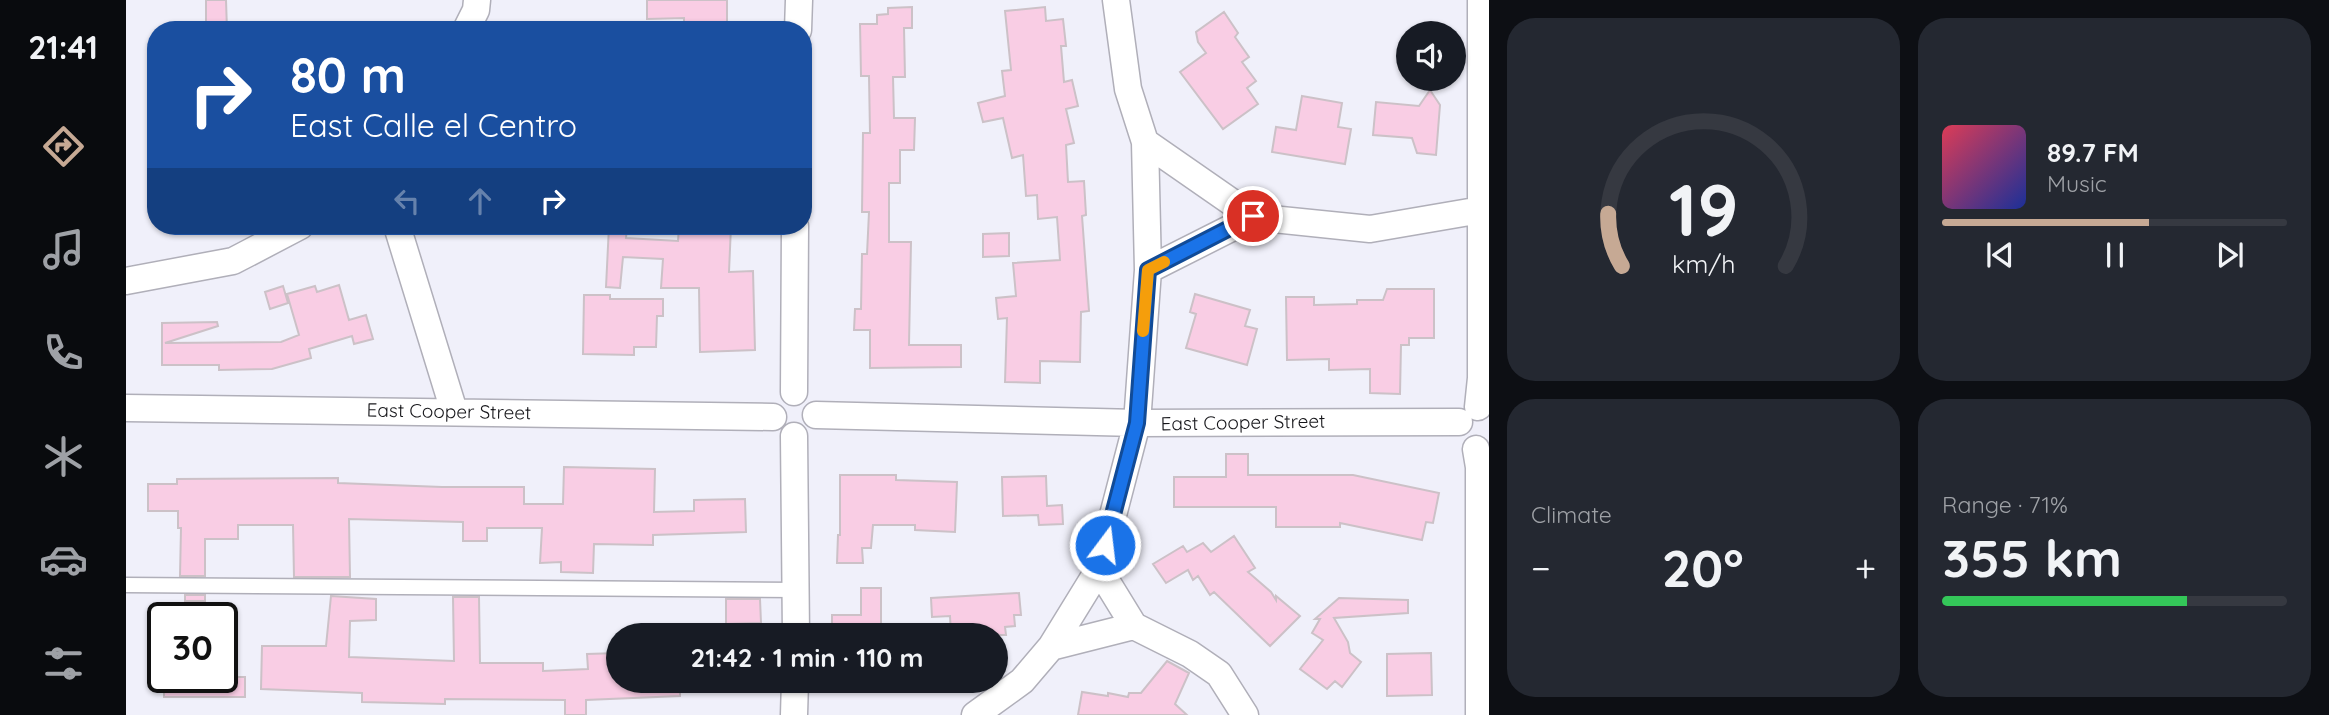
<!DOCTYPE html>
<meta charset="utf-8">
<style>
:root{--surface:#171b24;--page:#242831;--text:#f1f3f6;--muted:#9ea1a6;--line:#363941;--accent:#c6a994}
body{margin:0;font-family:Quicksand,sans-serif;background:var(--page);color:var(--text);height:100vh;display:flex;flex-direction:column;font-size:26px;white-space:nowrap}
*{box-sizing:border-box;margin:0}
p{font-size:23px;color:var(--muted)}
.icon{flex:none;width:38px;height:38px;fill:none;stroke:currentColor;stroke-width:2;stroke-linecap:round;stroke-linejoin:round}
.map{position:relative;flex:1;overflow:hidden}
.sheet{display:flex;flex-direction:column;gap:18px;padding:18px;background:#0d0f14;width:840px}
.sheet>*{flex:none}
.top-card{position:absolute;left:21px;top:21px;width:665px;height:214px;border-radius:28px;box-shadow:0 2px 5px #0004;background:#1a4fa0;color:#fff;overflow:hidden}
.tools{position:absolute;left:1270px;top:21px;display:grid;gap:14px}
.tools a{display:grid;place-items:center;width:70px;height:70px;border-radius:50%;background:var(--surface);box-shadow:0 2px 5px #0004;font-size:35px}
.speed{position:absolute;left:21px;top:602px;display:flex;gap:14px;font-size:35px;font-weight:700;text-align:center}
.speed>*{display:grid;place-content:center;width:91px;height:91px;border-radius:50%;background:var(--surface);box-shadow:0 2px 5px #0004;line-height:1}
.speed .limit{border:4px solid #111;border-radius:10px;background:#fff;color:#111}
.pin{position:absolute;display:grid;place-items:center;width:60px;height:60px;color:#fff;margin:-30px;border:4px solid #fff;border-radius:50%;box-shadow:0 2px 7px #0007}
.me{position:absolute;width:77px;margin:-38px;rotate:15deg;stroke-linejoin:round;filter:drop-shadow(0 0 5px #0008)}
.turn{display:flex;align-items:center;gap:24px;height:147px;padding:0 28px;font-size:32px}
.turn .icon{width:91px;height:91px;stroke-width:2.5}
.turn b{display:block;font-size:49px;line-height:60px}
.lanes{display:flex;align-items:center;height:66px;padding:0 28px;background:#0003;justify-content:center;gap:35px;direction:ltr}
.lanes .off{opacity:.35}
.big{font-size:52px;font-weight:700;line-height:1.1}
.sheet .card{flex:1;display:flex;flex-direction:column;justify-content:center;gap:10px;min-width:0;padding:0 24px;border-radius:28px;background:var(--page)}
.sheet .dial{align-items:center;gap:0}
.dial svg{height:182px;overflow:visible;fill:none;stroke:var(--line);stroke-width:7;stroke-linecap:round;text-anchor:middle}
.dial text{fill:var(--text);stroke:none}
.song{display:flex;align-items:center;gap:21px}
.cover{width:84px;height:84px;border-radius:10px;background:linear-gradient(135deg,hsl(350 70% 55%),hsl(230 70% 35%))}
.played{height:7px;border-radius:4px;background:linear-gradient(90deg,var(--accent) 60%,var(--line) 60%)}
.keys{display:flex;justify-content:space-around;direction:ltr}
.heat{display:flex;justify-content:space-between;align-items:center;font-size:38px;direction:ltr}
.charge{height:10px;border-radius:5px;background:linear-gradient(90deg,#34c759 71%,var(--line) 0)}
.sheet .tiles{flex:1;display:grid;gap:18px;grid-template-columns:repeat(2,1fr)}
.trip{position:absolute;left:480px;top:623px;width:402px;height:70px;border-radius:35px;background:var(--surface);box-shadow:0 2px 5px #0004;font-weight:700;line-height:70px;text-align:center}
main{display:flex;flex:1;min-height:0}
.dock{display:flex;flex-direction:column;width:126px;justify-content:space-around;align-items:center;background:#090b0e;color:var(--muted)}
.dock .icon{width:49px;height:49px}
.dock .active{color:var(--accent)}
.dock b{font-size:32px;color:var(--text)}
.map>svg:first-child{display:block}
.building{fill:#f9cde4;stroke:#ccc1c7;stroke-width:2}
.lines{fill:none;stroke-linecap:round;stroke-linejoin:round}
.service-casing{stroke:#b0afb9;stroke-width:17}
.minor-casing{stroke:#b0afb9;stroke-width:29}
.service{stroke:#fff;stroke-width:14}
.minor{stroke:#fff;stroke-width:26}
.route-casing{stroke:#114b97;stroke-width:18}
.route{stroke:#1a73e8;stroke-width:12}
.slow{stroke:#f59e0b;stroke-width:12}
.labels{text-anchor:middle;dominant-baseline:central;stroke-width:5;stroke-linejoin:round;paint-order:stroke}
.street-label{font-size:19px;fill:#151519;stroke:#fff}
</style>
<main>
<nav class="dock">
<b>21:41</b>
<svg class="icon active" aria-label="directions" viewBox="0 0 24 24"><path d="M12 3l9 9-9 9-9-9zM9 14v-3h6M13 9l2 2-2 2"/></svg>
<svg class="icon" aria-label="music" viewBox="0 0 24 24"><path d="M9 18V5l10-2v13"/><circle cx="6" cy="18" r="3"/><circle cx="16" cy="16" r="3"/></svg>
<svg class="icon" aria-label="phone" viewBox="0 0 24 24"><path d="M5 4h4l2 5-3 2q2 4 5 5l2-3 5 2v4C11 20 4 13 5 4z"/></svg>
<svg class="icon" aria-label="climate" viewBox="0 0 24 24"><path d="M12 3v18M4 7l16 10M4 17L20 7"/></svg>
<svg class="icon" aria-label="car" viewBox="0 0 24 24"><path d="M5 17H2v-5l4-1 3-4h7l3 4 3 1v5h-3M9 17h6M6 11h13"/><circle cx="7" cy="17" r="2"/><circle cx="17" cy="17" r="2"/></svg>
<svg class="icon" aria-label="filters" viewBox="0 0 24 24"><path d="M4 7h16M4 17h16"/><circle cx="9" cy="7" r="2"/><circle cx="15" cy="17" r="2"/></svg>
</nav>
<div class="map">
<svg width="1363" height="715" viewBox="0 0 1363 715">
<rect width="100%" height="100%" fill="#f0f0fa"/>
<path class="building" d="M80,0H100L101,30H80Z
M521,0H601V30H558V18L521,19Z
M786,7V28H778L779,77H767L768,118H789L788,150H774V183H763V242H785L783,345H835V367L744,368V330H728L729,309H735L736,254H741L743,212H736L737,133H744L743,76H735L734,24H751V15L762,14V8Z
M919,7L920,21L937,19L940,46H935L938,82L946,80L952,106L940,109L948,143L940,145L942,182L958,181L960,215L956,216L963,311L955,312L954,362L914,361V383L879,382L881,318L872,319L870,298L890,296L887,263L934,260L931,217L912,219L911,195L900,196L897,155L886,158L877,118L857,122L852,103L879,96L876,71L885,70L879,11Z
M1098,12L1112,33L1109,37L1123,57L1116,62L1130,81L1121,88L1132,104L1097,129L1054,72L1080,53L1072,42L1070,32Z
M1304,90L1314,105L1310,155L1291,153L1286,138L1247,135L1250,102L1293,106Z
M1176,96L1216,103L1212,127L1225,129L1219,164L1146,152L1150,127L1170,130Z
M483,226H501L500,238L552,241L553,226H605L603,272L627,271L629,350L574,352L573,288H535L537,259L497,257L494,288L480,287Z
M883,233V256L857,257V234Z
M213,285L223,320L240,315L247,339L228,344L226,336L183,349L185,358L146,369L93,370V365H36V323L91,322L92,326L39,343L155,342L173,335L161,294L189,286L191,292Z
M157,286L162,303L144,309L139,292Z
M1261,289H1308V338H1283V345H1275L1274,394L1244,393V369L1203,370V359L1161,360L1160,297H1188V305L1231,304V300H1257Z
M1069,294L1124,310L1119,326L1131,329L1121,365L1060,348L1070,314L1064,312Z
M458,295H484V299H537V316H531L530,347H508V355L457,354Z
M1100,454H1122V475H1227L1313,493L1307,523L1300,522L1296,540L1214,523V527H1150V507H1048V477H1100Z
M438,467L529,469L528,512L568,511V500L619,499L620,532L527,535V545L468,544L467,573L435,572V562L414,563L416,528H361V541H337V522L223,519L224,577H168L167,525H112V539H79V576H54L55,528H52V511H22V484H51V479L212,478V483L316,487H398V504H437Z
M714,475H770V480L831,482L829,532L789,530V525H747L745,548H736L737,563H711L712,535H714Z
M920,476L921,506L936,505L937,524L913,525L912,515L877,516L876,477Z
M1108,536L1129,568L1122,572L1145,592L1150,600V596L1174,616L1144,646L1088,592L1084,595L1072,576L1067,580L1062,570L1040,583L1027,564L1057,546L1061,552L1077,543L1085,552Z
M735,588H755V635H706V615H735Z
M893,593L895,615H888L889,626L879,627L880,635H825L824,616L806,617L805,598Z
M59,595H79V601H59Z
M205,596L250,599V620L224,621L223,657L328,661L327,597H353L354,663H417V671L462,669L461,654L492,653V681H554V696L460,700V715H439V700L319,699V704L236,702V693L135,689L136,646H200Z
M1213,598L1282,600V613L1208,618L1222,642L1224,653L1235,662L1216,687L1209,681L1201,689L1174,669L1197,640L1186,633L1194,619H1189Z
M600,599H634L635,623L600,624Z
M1305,653L1306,695L1261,696V654Z
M1041,661L1063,673L1049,704L1061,715H952L956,692L982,696V693L1002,697L1003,693H1015Z
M38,677H119V697H38Z"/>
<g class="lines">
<g class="service-casing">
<path id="service" d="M0,585L671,590"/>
</g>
<g class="minor-casing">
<path id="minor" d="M340,30L350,10L351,0
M672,30L673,0
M1019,142L1127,217
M271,226L328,411
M1022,270L1127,217L1244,229L1355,210L1363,206
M0,281L107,261L174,226
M668,392L669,226
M1352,407L1355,378V0
M0,408L647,417
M690,415L1011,423L1333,422
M668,436L670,635
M1350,449L1353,467V715
M973,569L1008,626
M925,647L1008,626L1064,654L1093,674L1119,715
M668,715L669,681
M849,715L896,681L925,647L973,569L1011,423L1022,270L1019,142L1002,89L990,0"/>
</g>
<use href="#service" class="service"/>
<use href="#minor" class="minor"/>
</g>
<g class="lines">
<g class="route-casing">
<path id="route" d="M979,545L1011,423L1022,270L1127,216"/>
</g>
<use href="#route" class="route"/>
<path class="slow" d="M1017,331L1022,270L1038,262"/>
</g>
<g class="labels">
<g class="street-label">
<text transform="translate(323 411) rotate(1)">East Cooper Street</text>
<text transform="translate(1117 422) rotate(-1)">East Cooper Street</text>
</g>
</g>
</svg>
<div class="tools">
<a><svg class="icon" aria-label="sound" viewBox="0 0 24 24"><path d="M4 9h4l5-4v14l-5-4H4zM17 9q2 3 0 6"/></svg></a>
</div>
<div class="speed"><div class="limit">30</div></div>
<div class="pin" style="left:1127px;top:216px;background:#d93025"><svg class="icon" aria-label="arrive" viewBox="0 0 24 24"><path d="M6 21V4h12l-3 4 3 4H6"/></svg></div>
<svg class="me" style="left:979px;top:545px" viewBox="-20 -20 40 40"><circle r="17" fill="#1a73e8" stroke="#fff" stroke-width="3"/><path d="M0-11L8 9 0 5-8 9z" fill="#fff"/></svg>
<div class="trip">21:42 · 1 min · 110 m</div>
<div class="top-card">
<div class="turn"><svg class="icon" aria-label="right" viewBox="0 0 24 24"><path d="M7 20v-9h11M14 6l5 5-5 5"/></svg><div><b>80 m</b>East Calle el Centro</div></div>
<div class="lanes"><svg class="icon off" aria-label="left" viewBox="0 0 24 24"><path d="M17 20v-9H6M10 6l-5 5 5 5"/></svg><svg class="icon off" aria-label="ahead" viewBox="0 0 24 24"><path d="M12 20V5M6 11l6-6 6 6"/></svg><svg class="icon" aria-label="right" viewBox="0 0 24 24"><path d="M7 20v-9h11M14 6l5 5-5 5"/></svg></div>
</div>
</div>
<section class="sheet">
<div class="tiles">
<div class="card dial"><svg viewBox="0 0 100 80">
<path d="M14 69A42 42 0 1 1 86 69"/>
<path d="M14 69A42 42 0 0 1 8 46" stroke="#c6a994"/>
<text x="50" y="56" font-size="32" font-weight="700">19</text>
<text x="50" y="72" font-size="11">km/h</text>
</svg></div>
<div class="card">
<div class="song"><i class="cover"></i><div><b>89.7 FM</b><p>Music</p></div></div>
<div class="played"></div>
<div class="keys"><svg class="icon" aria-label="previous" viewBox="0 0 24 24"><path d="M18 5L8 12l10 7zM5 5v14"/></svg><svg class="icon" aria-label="pause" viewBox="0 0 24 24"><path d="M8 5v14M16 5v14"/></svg><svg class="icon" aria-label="next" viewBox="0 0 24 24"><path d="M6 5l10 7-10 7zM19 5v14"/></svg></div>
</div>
<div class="card"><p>Climate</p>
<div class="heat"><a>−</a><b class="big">20°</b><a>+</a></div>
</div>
<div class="card"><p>Range · 71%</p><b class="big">355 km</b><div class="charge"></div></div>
</div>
</section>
</main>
